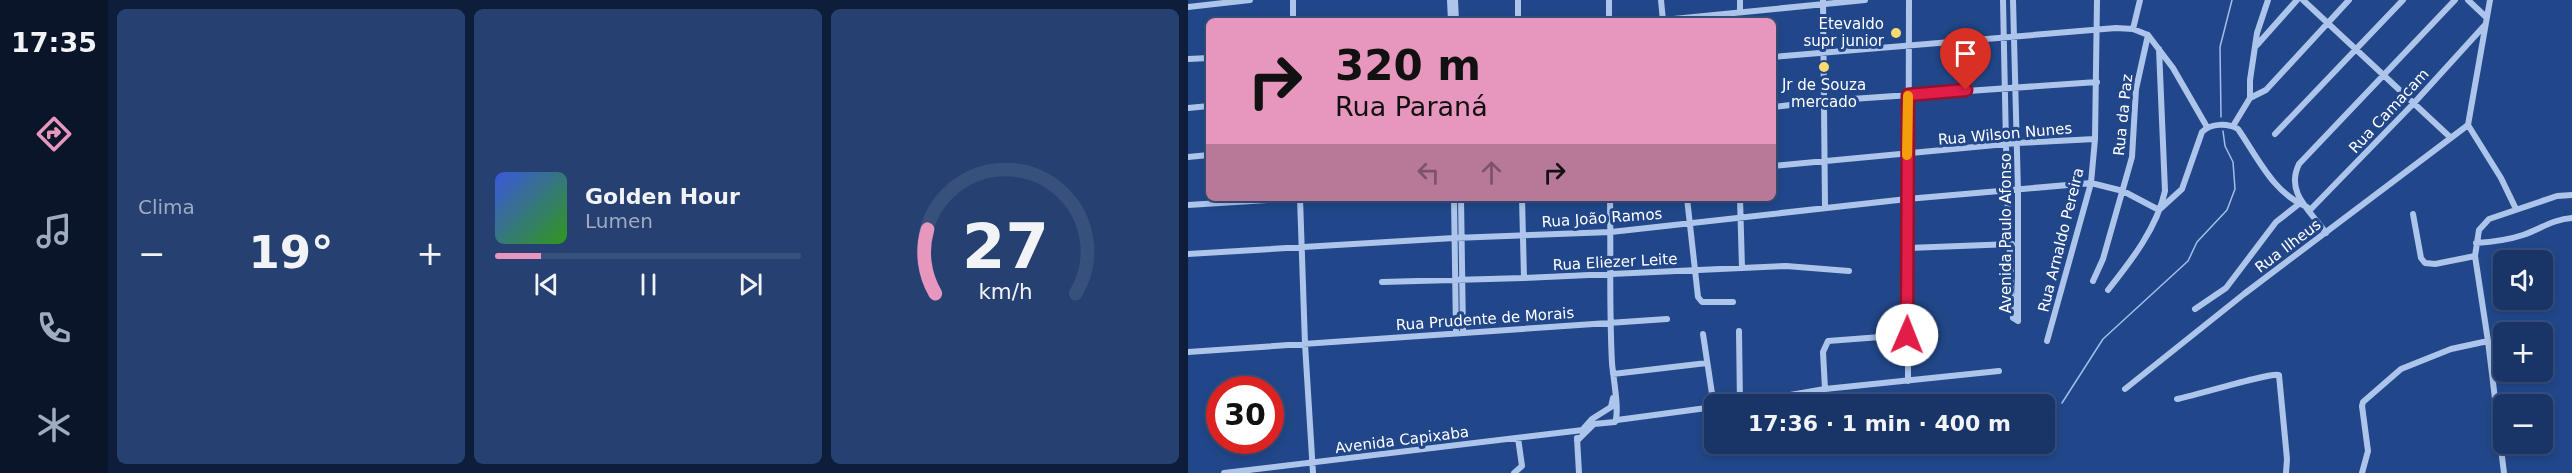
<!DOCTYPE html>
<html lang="pt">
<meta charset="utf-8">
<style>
:root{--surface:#193568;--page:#264071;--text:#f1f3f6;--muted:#9fabc0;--line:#37507c;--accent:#e797bd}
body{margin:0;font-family:"DejaVu Sans",sans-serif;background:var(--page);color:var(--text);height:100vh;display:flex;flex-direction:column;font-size:22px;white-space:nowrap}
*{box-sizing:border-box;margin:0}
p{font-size:20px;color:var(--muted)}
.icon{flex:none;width:33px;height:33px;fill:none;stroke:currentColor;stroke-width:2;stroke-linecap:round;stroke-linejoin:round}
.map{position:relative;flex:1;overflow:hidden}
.drawer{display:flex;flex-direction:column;gap:9px;padding:9px;background:#0e1d39;width:1080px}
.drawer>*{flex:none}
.hud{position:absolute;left:18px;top:18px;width:570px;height:183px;border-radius:9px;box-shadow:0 3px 9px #0003,0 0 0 2px var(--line);background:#e797bd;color:#111;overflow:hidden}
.fabs{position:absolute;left:1305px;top:250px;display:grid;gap:12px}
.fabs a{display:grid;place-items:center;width:60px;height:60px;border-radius:9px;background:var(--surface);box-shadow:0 3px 9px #0003,0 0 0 2px var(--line);font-size:30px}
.speed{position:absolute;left:18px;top:376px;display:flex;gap:12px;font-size:30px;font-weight:700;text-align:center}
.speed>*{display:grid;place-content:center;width:78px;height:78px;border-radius:50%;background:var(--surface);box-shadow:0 3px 9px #0003,0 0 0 2px var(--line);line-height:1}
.speed .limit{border:9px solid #d22;background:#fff;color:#111}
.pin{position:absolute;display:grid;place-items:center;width:51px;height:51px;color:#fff;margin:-62px -26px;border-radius:50% 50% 50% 0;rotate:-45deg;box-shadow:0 0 6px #0007}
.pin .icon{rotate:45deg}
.me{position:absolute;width:66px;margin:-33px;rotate:1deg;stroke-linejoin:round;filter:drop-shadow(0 0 4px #0008)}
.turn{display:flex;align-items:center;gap:21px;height:126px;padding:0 30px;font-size:27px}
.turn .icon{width:78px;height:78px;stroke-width:2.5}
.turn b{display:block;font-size:42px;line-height:51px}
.lanes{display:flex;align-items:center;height:57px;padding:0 30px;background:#0003;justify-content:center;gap:30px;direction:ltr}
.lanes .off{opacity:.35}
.big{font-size:45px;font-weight:600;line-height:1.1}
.drawer .widget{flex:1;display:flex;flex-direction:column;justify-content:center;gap:9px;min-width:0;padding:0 21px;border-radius:9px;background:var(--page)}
.drawer .dial{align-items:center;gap:0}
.dial svg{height:156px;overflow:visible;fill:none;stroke:var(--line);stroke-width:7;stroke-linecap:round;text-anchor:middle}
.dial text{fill:var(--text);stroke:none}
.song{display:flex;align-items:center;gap:18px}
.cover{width:72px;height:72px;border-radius:9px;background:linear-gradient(135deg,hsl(230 70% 55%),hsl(110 70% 35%))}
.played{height:6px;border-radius:3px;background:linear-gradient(90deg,var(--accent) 15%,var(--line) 15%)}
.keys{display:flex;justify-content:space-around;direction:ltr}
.heat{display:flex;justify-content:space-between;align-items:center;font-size:33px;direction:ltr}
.drawer .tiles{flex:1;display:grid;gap:9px;grid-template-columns:repeat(3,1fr)}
.trip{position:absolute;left:516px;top:394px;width:351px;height:60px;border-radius:9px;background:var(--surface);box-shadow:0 3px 9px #0003,0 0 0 2px var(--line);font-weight:600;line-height:60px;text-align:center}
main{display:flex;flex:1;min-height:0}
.dock{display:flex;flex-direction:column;width:108px;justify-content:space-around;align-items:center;background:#0a152a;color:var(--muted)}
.dock .icon{width:42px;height:42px}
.dock .on{color:var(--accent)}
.dock b{font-size:27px;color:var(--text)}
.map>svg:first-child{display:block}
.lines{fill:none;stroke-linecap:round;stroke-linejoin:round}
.stream{stroke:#a1beec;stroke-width:1.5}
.minor{stroke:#adc5eb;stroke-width:6}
.route-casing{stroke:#92132f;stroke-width:15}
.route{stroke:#e11d48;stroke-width:10}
.slow{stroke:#f59e0b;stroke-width:10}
.poi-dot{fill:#f8da6e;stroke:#21478a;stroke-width:2}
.labels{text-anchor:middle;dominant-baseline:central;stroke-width:6;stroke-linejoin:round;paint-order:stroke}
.poi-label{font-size:15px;fill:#fff;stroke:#21478a;text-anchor:end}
.street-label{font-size:15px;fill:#fff;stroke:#21478a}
</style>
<main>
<nav class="dock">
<b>17:35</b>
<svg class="icon on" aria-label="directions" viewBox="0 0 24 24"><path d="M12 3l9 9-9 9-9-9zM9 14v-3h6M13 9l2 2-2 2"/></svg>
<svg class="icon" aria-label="music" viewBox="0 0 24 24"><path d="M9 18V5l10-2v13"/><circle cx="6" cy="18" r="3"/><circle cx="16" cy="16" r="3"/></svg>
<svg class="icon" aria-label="phone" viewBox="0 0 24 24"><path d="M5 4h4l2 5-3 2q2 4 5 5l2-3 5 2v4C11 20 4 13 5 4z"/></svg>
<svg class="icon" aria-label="climate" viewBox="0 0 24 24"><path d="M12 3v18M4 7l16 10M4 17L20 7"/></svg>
</nav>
<section class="drawer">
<div class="tiles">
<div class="widget"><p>Clima</p>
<div class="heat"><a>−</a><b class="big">19°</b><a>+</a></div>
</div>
<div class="widget">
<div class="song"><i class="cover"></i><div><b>Golden Hour</b><p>Lumen</p></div></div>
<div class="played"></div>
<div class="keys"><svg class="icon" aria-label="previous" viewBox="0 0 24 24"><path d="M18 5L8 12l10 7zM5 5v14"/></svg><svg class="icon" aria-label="pause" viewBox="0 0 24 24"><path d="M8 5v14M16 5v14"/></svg><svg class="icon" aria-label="next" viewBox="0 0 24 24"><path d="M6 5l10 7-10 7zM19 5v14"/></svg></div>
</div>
<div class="widget dial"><svg viewBox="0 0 100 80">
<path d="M14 69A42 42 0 1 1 86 69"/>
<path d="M14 69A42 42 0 0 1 10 36" stroke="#e797bd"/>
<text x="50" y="56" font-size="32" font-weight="700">27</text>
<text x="50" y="72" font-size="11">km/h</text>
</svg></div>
</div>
</section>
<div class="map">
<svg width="1384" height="473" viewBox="0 0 1384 473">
<rect width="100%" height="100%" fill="#21478a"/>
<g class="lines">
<path class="stream" d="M1033,117L1032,47L1044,0
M874,403L915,339L1000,261L1009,242L1039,210L1047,189L1045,162L1037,146L1035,131"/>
<path class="minor" d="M105,0V21
M262,0L263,21
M267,0L268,21
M330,0V21
M473,0L475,21
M815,0L819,192L825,318L830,321
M825,0L830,191V321
M1115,0L1263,138
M1280,0L1298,17
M1302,0L1280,125L1313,178L1328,209
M635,1L637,208
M0,7L62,0
M421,21V0
M465,21L677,0
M552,21V0
M960,35L985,68L1019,127
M1069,45L1109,0
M585,57L928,28L945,29L952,0
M0,59L21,58
M1062,98L1078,90L1161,0
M585,107L635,101L909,82
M0,108L21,106
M1045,126L1062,98V80L1069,33L1080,0
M1087,134L1215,0
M0,157L21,155
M585,166L829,143L907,139
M112,198L117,344L125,473
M266,198L268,333
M273,198L275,333
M334,198L336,278
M499,198L510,297L514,302H545
M552,198L554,268
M0,205L112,198
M1122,210L1226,103L1296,26
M1225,214L1233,258L1237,263L1247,264L1287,256
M1138,233C1122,210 1097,193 1111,164L1267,0
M1288,243C1304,242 1320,240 1335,235C1352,229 1366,219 1384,218
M720,248L824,244
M0,254L266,238L423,232L719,199L903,183L935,191L971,210L994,189L1014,132C1023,123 1040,123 1050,129C1070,158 1085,193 1119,207
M905,281L915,259L944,157L948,89L960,35L945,29
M194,282L336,278L598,266L661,271
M920,290C943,261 969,228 977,191L971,49
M1007,309L1038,288L1088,222L1111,204
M551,331L552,404
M515,334L526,407
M859,341L903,183L907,139L909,0
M0,352L479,319
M425,374L519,363
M720,381L721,0
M637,389L635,352L640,341L719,335
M937,389L1056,294L1280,125
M989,399C1005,396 1083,372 1091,375L1099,459L1098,473
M544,405L637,389L811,371
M429,420L526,407
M396,428L404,419L423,407L425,398
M389,438L391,473
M389,441L406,424L427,422C432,412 425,377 424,363C421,308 423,253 422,198
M36,473L395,430
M326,473L334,466L330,438
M1174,473L1180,451L1174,406L1175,402L1213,369L1263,349L1300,341
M1316,473L1300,341L1287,256L1291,230L1301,219L1369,196L1384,195"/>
</g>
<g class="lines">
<g class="route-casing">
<path id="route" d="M719,335L720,95L778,90"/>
</g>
<use href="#route" class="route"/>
<path class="slow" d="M719,155L720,96"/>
</g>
<g class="poi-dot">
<circle cx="708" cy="33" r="6"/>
<circle cx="636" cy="67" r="6"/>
</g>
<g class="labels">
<g class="poi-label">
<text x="696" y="24">Etevaldo<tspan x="696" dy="17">supr junior</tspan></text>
<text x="636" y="85" text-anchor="middle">Jr de Souza<tspan x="636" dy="17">mercado</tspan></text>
</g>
<g class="street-label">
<text transform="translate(1201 111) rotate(-47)">Rua Camacam</text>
<text transform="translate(935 115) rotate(-84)">Rua da Paz</text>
<text transform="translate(817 134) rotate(-5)">Rua Wilson Nunes</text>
<text transform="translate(414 218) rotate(-4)">Rua João Ramos</text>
<text transform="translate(818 233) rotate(-90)">Avenida Paulo Afonso</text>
<text transform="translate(873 240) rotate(-76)">Rua Arnaldo Pereira</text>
<text transform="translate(1100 246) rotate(-37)">Rua Ilheus</text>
<text transform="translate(427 262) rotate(-3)">Rua Eliezer Leite</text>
<text transform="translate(297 319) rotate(-4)">Rua Prudente de Morais</text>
<text transform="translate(214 440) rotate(-7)">Avenida Capixaba</text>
</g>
</g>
</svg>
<div class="fabs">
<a><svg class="icon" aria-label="sound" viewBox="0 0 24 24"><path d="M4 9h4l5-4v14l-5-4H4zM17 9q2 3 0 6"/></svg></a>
<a>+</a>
<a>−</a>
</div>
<div class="speed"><div class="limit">30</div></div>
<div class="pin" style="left:778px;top:90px;background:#d93025"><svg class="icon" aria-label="arrive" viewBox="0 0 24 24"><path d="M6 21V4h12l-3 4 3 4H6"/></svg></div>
<svg class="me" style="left:719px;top:335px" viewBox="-20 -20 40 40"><circle r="19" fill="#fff"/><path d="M0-13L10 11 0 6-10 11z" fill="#e11d48"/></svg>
<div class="trip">17:36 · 1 min · 400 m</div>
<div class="hud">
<div class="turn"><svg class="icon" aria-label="right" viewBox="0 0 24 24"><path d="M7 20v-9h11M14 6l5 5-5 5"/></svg><div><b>320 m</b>Rua Paraná</div></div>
<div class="lanes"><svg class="icon off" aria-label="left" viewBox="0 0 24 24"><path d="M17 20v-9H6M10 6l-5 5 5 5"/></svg><svg class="icon off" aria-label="ahead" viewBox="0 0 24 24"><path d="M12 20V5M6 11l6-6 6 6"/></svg><svg class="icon" aria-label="right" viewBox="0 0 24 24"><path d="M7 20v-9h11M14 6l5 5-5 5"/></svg></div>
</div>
</div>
</main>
